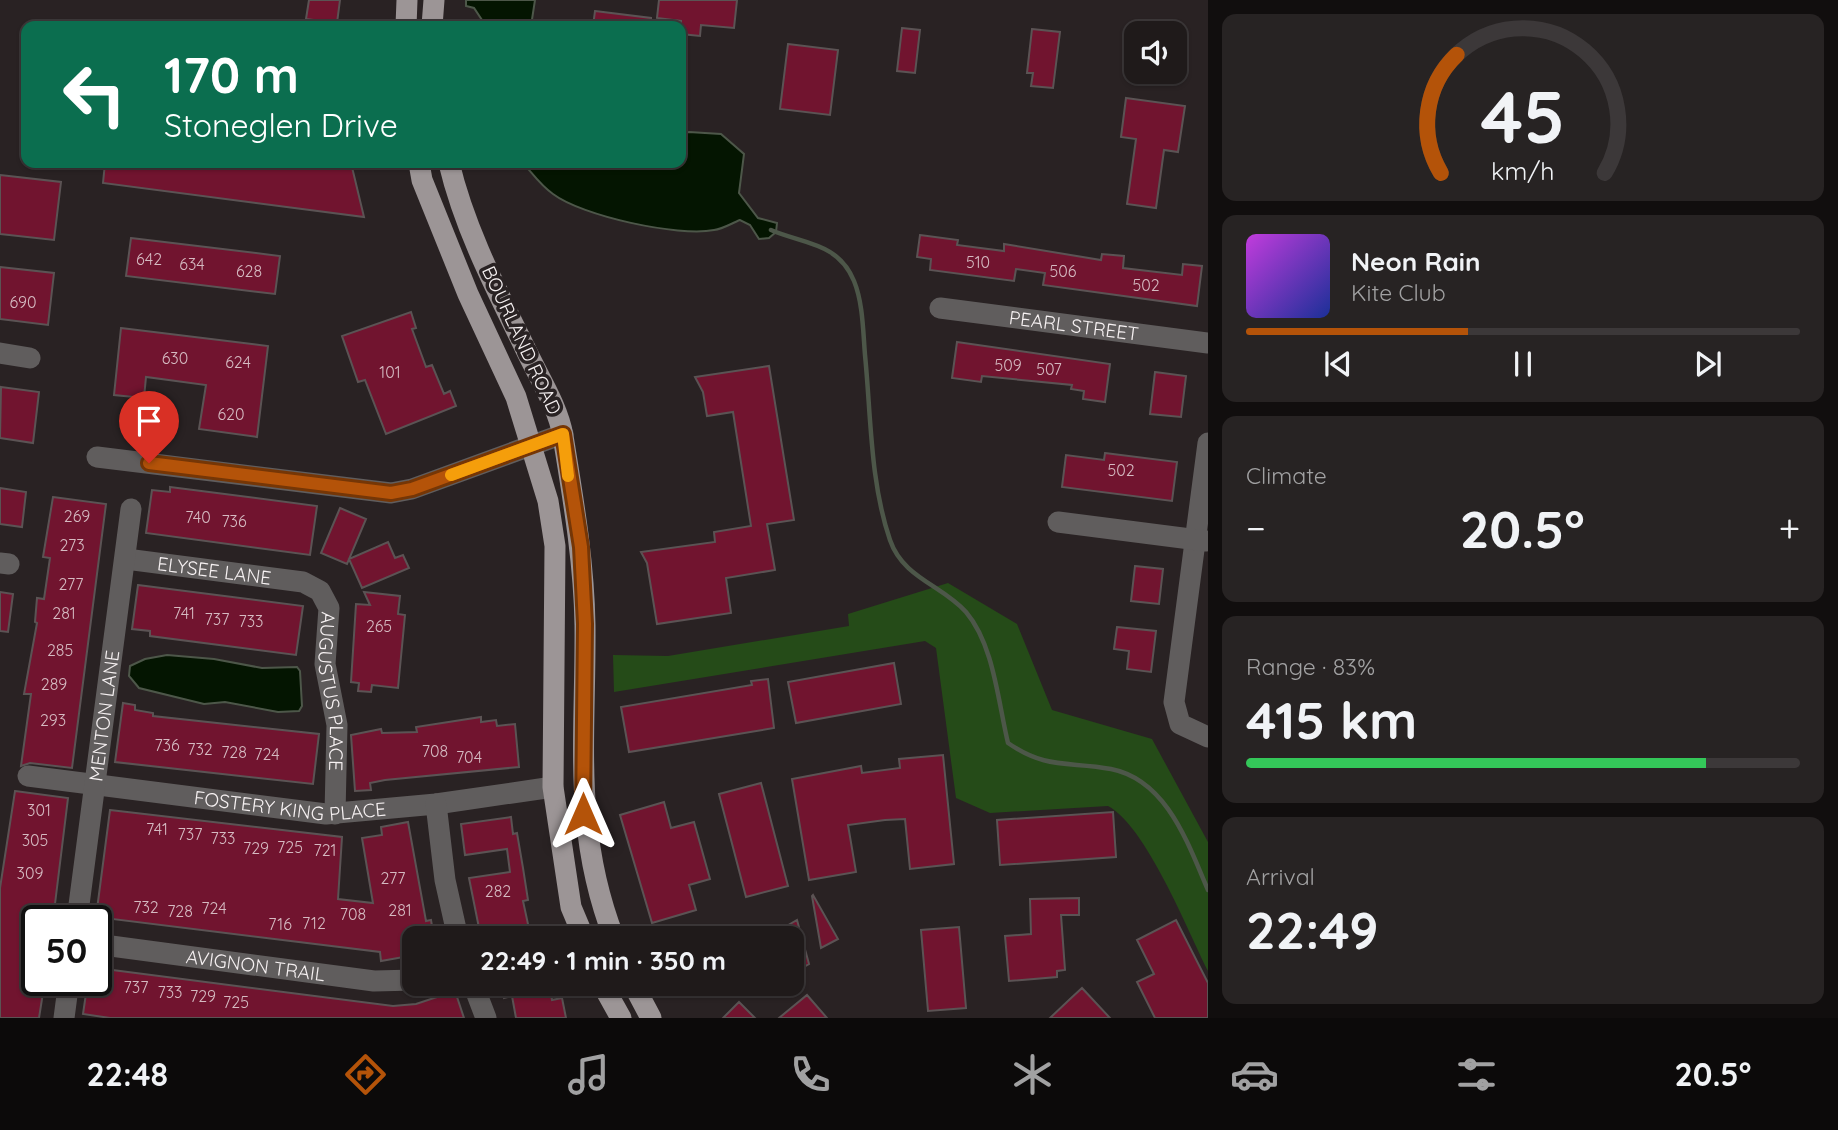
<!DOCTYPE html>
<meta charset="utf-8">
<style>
:root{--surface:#1f1a1a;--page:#272323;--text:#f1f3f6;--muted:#a1a1a2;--line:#3c3839;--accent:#b45309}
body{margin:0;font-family:Quicksand,sans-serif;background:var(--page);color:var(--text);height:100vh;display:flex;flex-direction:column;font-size:26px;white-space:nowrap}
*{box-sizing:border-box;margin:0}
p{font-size:23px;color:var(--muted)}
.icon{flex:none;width:38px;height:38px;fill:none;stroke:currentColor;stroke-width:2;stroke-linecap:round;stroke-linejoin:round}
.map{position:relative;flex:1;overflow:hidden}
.drawer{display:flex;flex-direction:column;gap:14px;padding:14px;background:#110e0e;width:630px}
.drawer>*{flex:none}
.hud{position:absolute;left:21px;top:21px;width:665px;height:147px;border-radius:14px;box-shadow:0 2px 5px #0004,0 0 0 2px var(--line);background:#0b6e4f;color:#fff;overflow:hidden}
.fabs{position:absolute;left:1124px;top:21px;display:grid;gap:14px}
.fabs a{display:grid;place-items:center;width:63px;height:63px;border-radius:14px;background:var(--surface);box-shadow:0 2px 5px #0004,0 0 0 2px var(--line);font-size:35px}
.speed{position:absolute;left:21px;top:905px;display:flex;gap:14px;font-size:35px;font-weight:700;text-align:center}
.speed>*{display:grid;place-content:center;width:91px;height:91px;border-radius:50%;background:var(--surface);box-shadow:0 2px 5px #0004,0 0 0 2px var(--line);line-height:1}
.speed .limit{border:4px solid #111;border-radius:10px;background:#fff;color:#111}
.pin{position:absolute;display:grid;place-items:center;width:60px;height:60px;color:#fff;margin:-72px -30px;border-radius:50% 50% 50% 0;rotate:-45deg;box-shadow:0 0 7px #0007}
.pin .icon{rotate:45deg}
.me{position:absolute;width:77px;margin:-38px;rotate:0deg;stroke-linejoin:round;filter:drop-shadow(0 0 5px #0008)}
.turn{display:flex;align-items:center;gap:24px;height:147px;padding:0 28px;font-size:32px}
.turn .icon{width:91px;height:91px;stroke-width:2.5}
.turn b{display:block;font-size:49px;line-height:60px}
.big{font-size:52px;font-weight:700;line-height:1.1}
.drawer .card{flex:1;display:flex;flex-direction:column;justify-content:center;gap:10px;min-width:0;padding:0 24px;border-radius:14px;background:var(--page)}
.drawer .dial{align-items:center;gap:0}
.dial svg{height:182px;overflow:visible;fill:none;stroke:var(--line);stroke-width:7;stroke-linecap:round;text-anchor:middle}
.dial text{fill:var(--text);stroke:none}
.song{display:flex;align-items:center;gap:21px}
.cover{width:84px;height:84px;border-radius:10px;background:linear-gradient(135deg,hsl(290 70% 55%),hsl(230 70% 35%))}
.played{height:7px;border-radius:4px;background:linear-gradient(90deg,var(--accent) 40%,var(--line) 40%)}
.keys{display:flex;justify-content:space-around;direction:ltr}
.heat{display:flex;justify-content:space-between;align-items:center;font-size:38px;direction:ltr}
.charge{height:10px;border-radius:5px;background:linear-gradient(90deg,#34c759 83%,var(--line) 0)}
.trip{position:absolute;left:402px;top:926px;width:402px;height:70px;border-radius:14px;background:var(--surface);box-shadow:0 2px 5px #0004,0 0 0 2px var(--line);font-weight:700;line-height:70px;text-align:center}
.tabs{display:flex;height:112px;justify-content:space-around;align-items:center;background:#0c0a0a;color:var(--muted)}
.tabs .icon{width:49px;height:49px}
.tabs .selected{color:var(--accent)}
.tabs b{font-size:32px;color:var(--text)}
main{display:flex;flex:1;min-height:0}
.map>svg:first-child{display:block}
.green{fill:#254b18}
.water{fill:#041501;stroke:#4d5749;stroke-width:2}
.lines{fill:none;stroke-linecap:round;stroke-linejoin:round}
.stream{stroke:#4d5749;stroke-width:4.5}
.building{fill:#71142f;stroke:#5b5354;stroke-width:2}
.minor{stroke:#605d5d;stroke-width:21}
.major{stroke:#9c9596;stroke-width:21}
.route-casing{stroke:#753606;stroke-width:18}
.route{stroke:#b45309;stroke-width:12}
.slow{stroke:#f59e0b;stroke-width:12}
.labels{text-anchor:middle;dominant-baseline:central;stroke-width:7;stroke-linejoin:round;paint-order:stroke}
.number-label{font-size:16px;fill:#d5bac1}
.street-label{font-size:19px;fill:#f6f1f2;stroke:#292223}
</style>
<main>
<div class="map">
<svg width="1208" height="1018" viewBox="0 0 1208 1018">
<rect width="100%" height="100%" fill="#292223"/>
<path class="green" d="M948,583L1017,624L1052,710L1152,739L1208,842V971C1188,931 1146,826 1108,806L990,813L956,798L936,648L925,641L614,692L613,655L668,656L849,626L848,614Z"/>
<path class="water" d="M466,0H535L531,26H486L474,8L466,6Z
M689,132L721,134L744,154L739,193L758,218L777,223L776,232L769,238L759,239L750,225L740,220C732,223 723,229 714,230C678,237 582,216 553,194C541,186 532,173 523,163H681V134Z
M167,655L214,659L262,668L297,667L300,671L302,706L299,711L278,712L225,702L204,704L139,688L129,676L130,666L145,659Z"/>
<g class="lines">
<path class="stream" d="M771,230C803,244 838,242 854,281C863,303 863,331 865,355C871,415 870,482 890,540C903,578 942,585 966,612C994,645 998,702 1008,743C1047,770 1069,761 1111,769C1167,780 1188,844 1208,890"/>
</g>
<path class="building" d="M309,0H340L337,23L306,19Z
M659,0H737L734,28L701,25L700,36L681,34V21L657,18Z
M595,11L651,18V26H593Z
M902,28L920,30L915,73L897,71Z
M1032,29L1060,32L1053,88L1031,86L1033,73H1027Z
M788,44L838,50L830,115L780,109Z
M1126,98L1185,106L1178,152L1164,150L1156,208L1127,204L1136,139L1121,137Z
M105,163H351L364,217L103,183Z
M0,175L61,182L54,240L0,234Z
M920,235L958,240L957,245L1004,251V244L1101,260L1102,254L1124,256L1123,268L1182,275L1183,264L1202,266L1197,306L1043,285L1045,273L1016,269L1014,281L930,270L931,259L917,257Z
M131,238L280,256L275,294L126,276Z
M0,267L54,273L48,325L0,319Z
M411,312L416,328L412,329L426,367L432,365L444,394L450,391L456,406L386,434L365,380L358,382L342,336Z
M121,328L268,346L257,437L199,429L206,385L146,377L144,398L114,395Z
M957,342L1110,364L1105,402L1083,399L1084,391L1071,389L1072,385L982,376L981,382L952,378Z
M769,366L794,520L767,524L775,570L726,578L731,613L657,624L647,563L641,552L715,542L714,532L751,526L733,412L707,416L703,392L695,377Z
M1155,372L1186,376L1181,417L1150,414Z
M1,387L39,392L33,443L0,438Z
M1105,453L1177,462L1172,501L1062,487L1066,455L1104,460Z
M170,487L317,506L310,555L146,533L152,490L170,492Z
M0,488L26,492L22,527L0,524Z
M53,497L106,504L72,768L30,763L21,766L31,694H24L37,623L35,622L37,598L44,599L50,558L43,557Z
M340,508L366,519L347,564L321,553Z
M388,542L395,558L403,555L409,568L362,588L349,559Z
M1135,566L1163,569L1159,604L1131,601Z
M138,585L303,606L296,655L150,636V631L132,629Z
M0,592L13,594L8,632L0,631Z
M364,592L400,596L398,614L405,615L398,688L372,685L371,692L358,691L359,683L351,682L356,604L370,605Z
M1117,627L1156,631L1151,672L1127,669L1129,651L1114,649Z
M894,663L901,704L796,723L788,682Z
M768,679L774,728L629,752L621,707L752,685L751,681Z
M123,703L135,705V710L153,713V716L319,734L313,784L115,762Z
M481,717V722L496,720L497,726L515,724L519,767L385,780L370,783L371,790L355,791L351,735L381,729L382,733L417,732L416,727Z
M943,755L954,864L910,869L905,819L885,820L848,825L856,872L809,880L792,779L861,766L862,773L900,768L899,759Z
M761,783L788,886L746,897L719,794Z
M15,791L68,798L53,920H37V980H45L39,1018H0V888Z
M664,802L671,828L694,822L710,879L689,885L696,910L652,923L620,815Z
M110,810L342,837L338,899L373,903L362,838L382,835L381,827L408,822L426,921L431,920L434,938H415V955L381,961L380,952L96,917Z
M1113,812L1116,857L1000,865L997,820Z
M511,817L513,834L517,833L523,868L528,900L523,901L531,938H481L469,878L510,872L507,849L465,855L461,824Z
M813,895L838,939L821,948L812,896Z
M1079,898V915H1061L1065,970L1057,971V977L1009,981L1005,936L1031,934L1030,899Z
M797,920L809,964L793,973V938H766Z
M1176,920L1208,983V1018H1155L1137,982L1154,974L1137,940Z
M959,927L966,1008L928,1011L921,930Z
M97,968L393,1006L416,1004L455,991L464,1018H110L83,1014L88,980H96Z
M501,984H549L552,1000L562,998L566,1018H516L512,996L504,998Z
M1082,988L1110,1018H1050L1069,1000Z
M807,995L827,1018H779Z
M739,1002L755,1018H723Z"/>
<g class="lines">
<g class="minor">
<path id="s1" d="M940,308L1208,343"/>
<path d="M0,353L30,358"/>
<path d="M1208,443L1174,702L1180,724L1208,737"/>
<path d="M97,457L391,493L412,489L563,434"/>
<path d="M1058,522L1206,541"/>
<path id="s2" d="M126,559L303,582L320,591L329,608L325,664L337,725L335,814"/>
<path d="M0,563L9,564"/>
<path id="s3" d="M28,776L326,814L436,804L553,787"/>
<path d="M436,804L445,880L458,938"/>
<path id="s4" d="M77,920L131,509"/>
<path id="s5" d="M96,944L374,981L415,980"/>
<path d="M473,984L486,1018"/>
<path d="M64,1018L69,980"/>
</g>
<path class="major" d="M406,26L407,0
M432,26L434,0
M419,163L422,180L468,294L516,397L548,501L555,546L553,787L571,907L584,938
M449,163C464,227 496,289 525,348C538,376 558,406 563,436C573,498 584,561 585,625C586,737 572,830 614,938
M602,984L621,1018
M633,984L651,1018"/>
</g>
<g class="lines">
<g class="route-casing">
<path id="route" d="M149,463L391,493L412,489L563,434L581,547L585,624L583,814"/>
</g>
<use href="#route" class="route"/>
<path class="slow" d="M451,475L563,434L568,476"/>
</g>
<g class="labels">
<g class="number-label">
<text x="149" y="259">642</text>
<text x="978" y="262">510</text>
<text x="192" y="264">634</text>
<text x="249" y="271">628</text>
<text x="1063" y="271">506</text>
<text x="1146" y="285">502</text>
<text x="23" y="302">690</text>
<text x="175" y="358">630</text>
<text x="238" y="362">624</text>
<text x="1008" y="365">509</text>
<text x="1049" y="369">507</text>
<text x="390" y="372">101</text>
<text x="231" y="414">620</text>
<text x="1121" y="470">502</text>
<text x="77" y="516">269</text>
<text x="198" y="517">740</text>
<text x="234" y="521">736</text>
<text x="72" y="545">273</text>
<text x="71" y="584">277</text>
<text x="64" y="613">281</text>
<text x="184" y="613">741</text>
<text x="217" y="619">737</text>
<text x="251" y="621">733</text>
<text x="379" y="626">265</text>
<text x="60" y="650">285</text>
<text x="54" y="684">289</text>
<text x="53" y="720">293</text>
<text x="167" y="745">736</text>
<text x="200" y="749">732</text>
<text x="435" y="751">708</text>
<text x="234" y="752">728</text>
<text x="267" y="754">724</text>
<text x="469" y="757">704</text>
<text x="39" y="810">301</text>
<text x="157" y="829">741</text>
<text x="190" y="834">737</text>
<text x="223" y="838">733</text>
<text x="35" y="840">305</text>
<text x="290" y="847">725</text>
<text x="256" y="848">729</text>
<text x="325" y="850">721</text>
<text x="30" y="873">309</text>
<text x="393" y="878">277</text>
<text x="498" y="891">282</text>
<text x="146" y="907">732</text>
<text x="214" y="908">724</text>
<text x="400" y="910">281</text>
<text x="180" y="911">728</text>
<text x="353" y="914">708</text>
<text x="314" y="923">712</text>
<text x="280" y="924">716</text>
<text x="136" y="987">737</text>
<text x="170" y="992">733</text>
<text x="203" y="996">729</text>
<text x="236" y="1002">725</text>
</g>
<g class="street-label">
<text stroke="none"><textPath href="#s1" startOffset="135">PEARL STREET</textPath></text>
<text transform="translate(522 340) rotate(65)">BOURLAND ROAD</text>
<text stroke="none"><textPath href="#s2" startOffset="89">ELYSEE LANE</textPath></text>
<text stroke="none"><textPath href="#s2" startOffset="301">AUGUSTUS PLACE</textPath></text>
<text stroke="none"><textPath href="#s4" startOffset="206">MENTON LANE</textPath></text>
<text stroke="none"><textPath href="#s3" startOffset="264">FOSTERY KING PLACE</textPath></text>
<text stroke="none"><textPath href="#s5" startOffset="161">AVIGNON TRAIL</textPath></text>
</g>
</g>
</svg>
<div class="fabs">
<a><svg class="icon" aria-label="sound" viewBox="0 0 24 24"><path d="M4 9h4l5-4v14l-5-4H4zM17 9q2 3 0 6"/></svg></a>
</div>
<div class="speed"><div class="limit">50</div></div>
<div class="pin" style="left:149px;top:463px;background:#d93025"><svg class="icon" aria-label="arrive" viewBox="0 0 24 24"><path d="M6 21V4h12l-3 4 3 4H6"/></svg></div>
<svg class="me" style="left:583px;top:814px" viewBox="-20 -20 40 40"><path d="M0-17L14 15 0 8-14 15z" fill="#b45309" stroke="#fff" stroke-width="4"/></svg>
<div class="trip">22:49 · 1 min · 350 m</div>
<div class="hud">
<div class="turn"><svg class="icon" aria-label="left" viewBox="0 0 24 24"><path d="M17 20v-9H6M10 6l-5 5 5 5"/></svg><div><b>170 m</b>Stoneglen Drive</div></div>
</div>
</div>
<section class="drawer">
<div class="card dial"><svg viewBox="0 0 100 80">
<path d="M14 69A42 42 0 1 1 86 69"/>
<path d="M14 69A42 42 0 0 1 21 17" stroke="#b45309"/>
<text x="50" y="56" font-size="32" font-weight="700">45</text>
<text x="50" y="72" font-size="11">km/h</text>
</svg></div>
<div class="card">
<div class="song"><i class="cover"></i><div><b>Neon Rain</b><p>Kite Club</p></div></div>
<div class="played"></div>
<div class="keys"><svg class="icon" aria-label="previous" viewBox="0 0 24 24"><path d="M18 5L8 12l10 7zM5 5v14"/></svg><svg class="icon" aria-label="pause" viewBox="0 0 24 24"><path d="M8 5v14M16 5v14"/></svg><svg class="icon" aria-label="next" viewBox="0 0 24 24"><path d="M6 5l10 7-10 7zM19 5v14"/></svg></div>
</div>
<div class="card"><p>Climate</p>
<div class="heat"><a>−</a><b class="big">20.5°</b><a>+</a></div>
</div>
<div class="card"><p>Range · 83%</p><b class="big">415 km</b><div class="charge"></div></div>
<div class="card"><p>Arrival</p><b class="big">22:49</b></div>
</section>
</main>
<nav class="tabs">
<b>22:48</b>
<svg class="icon selected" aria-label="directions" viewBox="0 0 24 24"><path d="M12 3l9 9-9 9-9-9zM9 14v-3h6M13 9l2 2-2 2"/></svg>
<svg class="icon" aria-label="music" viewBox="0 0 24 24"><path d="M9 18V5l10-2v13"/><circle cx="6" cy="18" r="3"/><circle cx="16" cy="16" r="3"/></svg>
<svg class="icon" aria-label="phone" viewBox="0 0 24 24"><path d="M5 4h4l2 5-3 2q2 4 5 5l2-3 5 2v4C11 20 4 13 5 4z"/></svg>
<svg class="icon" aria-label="climate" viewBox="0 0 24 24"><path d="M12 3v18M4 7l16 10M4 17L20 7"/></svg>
<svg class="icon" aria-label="car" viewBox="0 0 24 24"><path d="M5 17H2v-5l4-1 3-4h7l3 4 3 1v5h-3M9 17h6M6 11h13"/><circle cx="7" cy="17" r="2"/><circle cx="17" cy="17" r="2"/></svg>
<svg class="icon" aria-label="filters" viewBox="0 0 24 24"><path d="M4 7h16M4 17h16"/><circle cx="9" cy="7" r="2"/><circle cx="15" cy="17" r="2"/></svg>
<b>20.5°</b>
</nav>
